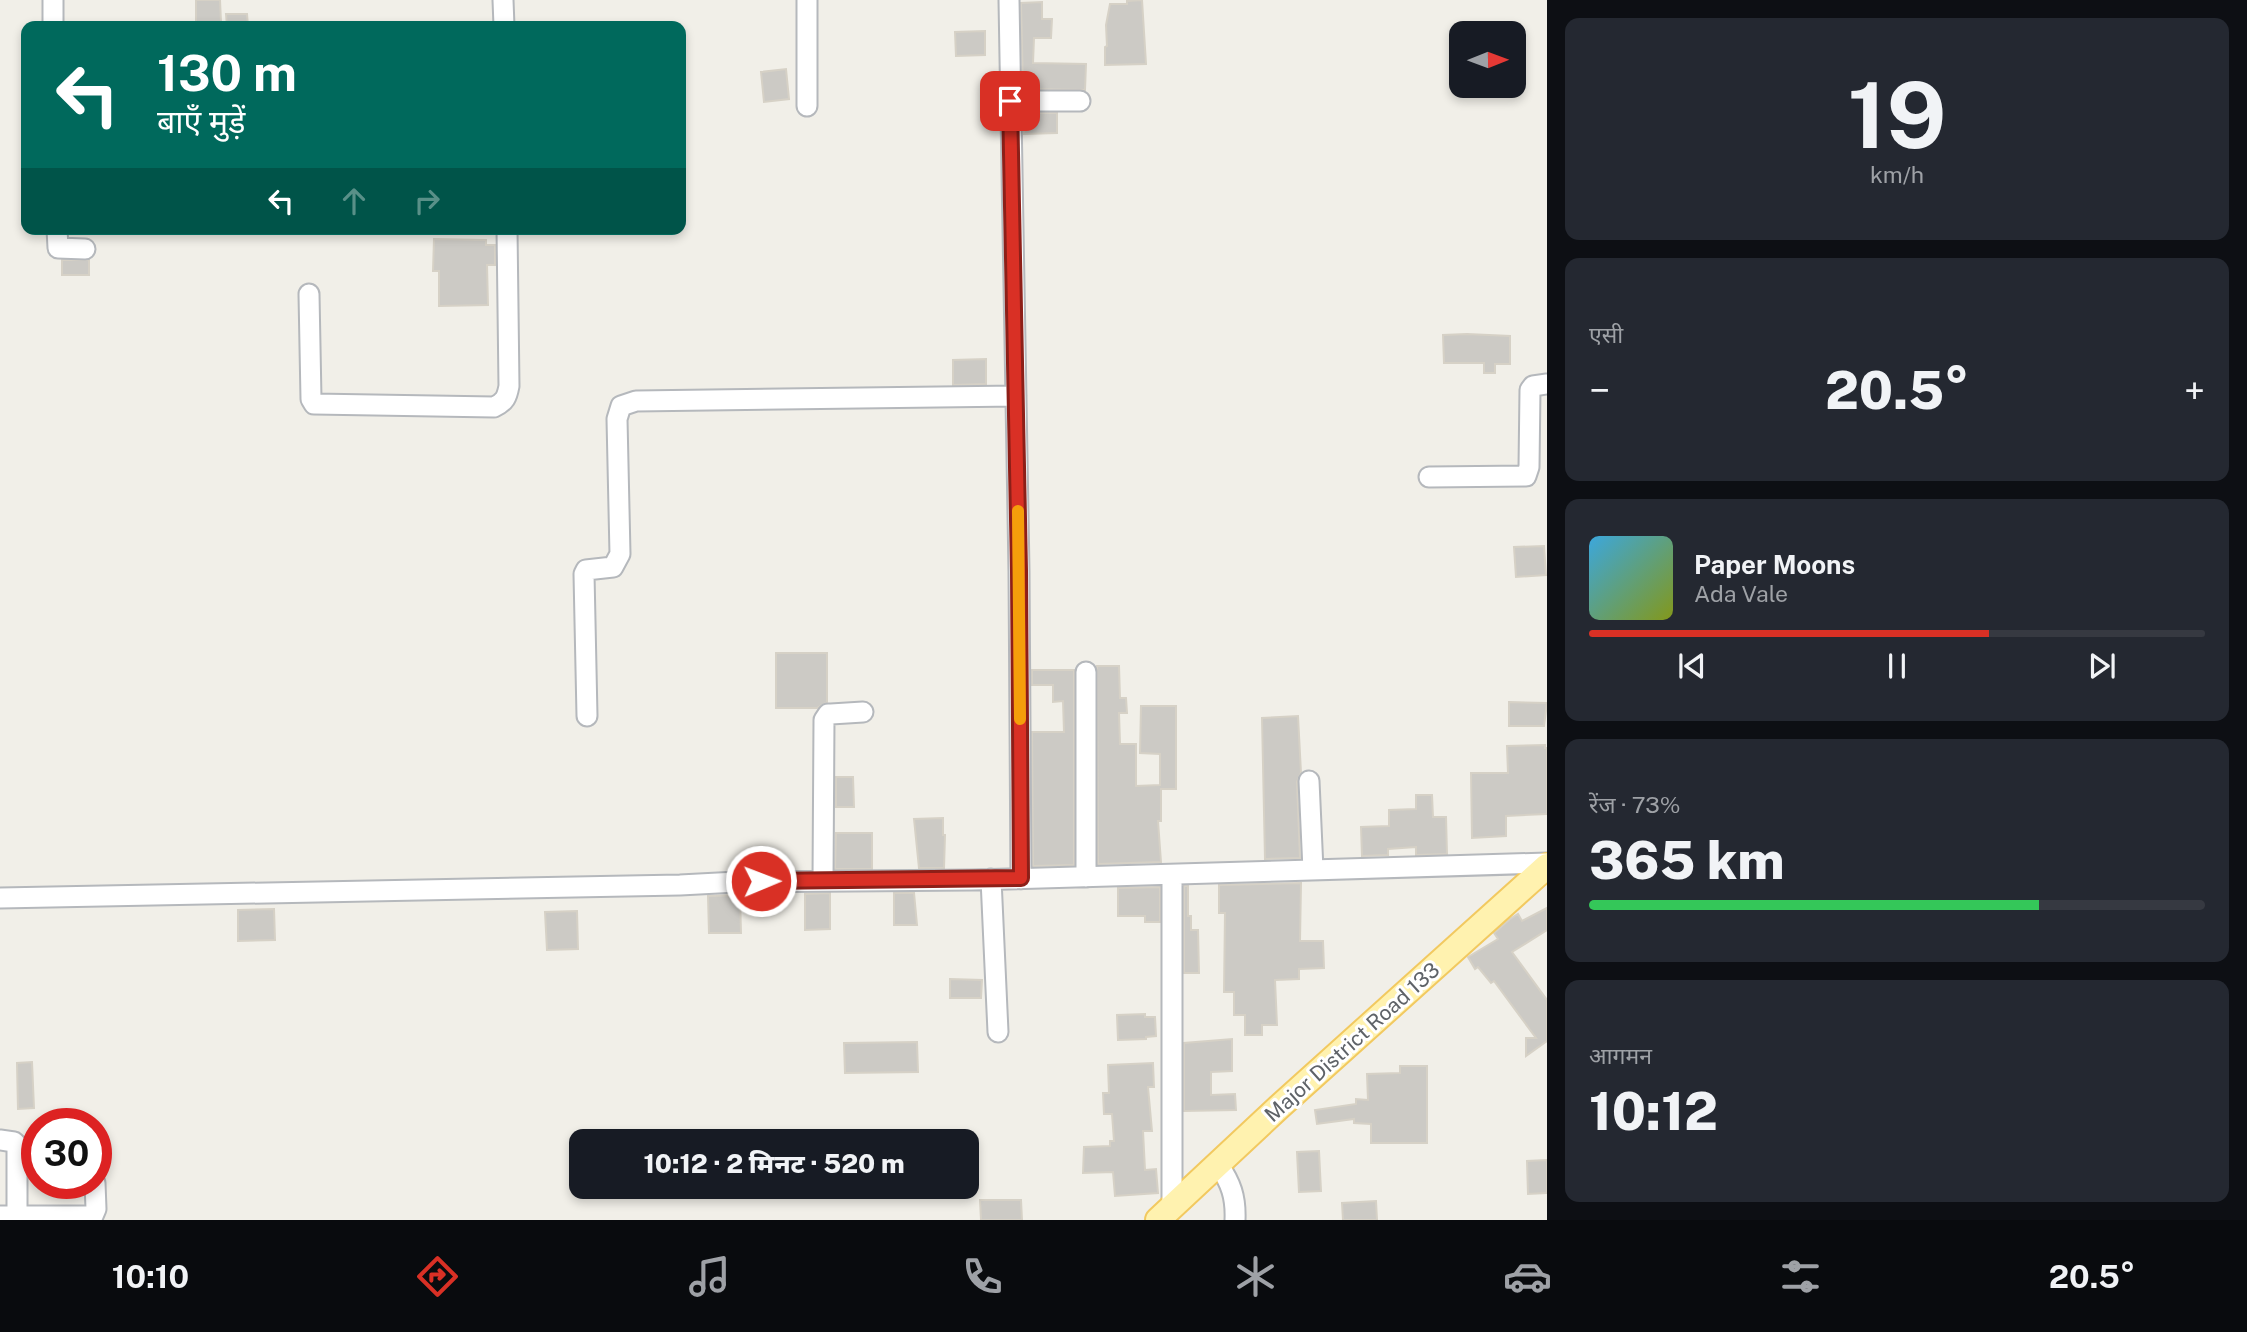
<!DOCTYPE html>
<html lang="hi">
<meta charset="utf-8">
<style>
:root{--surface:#171b24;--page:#242831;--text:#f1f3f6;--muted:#9ea1a6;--line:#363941;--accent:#d93025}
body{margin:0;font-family:"Public Sans","Noto Sans Devanagari",sans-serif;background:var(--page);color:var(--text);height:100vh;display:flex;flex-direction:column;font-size:26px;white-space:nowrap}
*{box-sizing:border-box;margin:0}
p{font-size:23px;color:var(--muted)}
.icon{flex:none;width:38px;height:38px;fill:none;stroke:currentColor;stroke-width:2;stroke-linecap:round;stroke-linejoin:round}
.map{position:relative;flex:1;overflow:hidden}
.side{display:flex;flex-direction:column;gap:18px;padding:18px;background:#0d0f14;width:700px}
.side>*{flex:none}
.top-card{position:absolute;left:21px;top:21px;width:665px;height:214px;border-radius:14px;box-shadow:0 4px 10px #0003;background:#00695c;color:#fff;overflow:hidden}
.needle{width:46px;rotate:89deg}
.tools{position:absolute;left:1449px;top:21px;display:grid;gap:14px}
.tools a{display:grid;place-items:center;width:77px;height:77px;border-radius:14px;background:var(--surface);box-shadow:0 4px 10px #0003;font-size:35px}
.speed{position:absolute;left:21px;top:1108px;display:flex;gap:14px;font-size:35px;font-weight:700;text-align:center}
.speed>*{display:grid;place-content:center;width:91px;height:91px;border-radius:50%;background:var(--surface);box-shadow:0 4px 10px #0003;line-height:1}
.speed .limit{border:10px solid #d22;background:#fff;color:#111}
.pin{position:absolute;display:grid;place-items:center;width:60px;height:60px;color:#fff;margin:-30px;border-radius:14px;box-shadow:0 4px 10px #0006}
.me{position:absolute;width:77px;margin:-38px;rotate:89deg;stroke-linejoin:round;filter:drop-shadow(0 0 5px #0008)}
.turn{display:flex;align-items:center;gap:24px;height:147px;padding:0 21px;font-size:32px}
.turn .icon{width:91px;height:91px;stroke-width:2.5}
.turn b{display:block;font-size:49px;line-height:60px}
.lanes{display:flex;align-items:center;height:66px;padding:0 21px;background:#0003;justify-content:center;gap:35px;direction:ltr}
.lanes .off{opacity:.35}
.big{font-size:52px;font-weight:800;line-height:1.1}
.side .card{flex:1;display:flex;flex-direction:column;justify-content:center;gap:10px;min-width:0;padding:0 24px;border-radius:14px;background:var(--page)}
.side .dial{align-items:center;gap:0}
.dial b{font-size:91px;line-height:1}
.song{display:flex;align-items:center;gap:21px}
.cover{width:84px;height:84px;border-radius:10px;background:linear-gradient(135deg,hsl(200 70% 55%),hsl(70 70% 35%))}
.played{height:7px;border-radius:4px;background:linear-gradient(90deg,var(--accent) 65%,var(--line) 65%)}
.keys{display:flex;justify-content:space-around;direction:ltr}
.heat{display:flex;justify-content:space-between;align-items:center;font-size:38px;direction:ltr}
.charge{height:10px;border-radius:5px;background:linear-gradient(90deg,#34c759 73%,var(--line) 0)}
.trip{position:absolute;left:569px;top:1129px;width:410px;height:70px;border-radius:14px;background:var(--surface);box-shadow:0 4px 10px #0003;font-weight:800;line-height:70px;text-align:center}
.dock{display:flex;height:112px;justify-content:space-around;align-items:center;background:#090b0e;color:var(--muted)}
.dock .icon{width:49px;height:49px}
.dock .active{color:var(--accent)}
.dock b{font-size:32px;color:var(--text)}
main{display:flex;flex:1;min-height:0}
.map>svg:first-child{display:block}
.building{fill:#cccac5;stroke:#d6d1c6;stroke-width:2}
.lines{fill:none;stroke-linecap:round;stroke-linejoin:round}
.minor-casing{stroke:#b5b8bc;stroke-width:23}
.major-casing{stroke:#f2c960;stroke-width:28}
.minor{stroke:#fff;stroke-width:19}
.major{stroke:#fff2af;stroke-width:24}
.route-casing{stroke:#8d1f18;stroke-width:18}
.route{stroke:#d93025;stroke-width:12}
.slow{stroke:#f59e0b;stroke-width:12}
.labels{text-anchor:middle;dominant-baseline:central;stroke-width:6;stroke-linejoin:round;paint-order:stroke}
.street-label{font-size:21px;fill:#5f6368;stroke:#fff}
</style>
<main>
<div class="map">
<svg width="1547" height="1220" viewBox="0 0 1547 1220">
<rect width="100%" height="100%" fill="#f1efe8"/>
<path class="building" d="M196,0H220L221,22H196Z
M1142,0L1146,64L1105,65V47L1107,46L1106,25L1110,4H1127V1Z
M1042,2V19H1052L1051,38H1034L1033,63L1086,64L1085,90L1023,89L1021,3Z
M226,14H247L248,26H227Z
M985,31V55L956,56L955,32Z
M786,69L789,99L764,102L761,72Z
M1023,113H1057V133L1024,134Z
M434,239L486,240V245H495V265H487L488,305L439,306V271H433Z
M62,260H89V275H62Z
M1467,334L1510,336V364H1495V373H1484V363H1444L1443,335Z
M986,359V384L953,385V360Z
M1544,546L1546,575L1516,577L1514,547Z
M776,653H827V702L817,708H776Z
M1097,666H1119L1120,698H1126L1127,713H1119L1120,744H1136V786L1160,785V754L1140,753L1141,706H1176V789H1161V821H1158L1161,862L1098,864Z
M1032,670H1074V865L1033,866L1032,732H1064L1063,701L1053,702V685H1032Z
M1509,702L1547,703L1544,726H1509Z
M1298,716L1301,773L1297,782L1300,858L1265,859L1262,718Z
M1545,745V748H1547V814L1506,816V836L1472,838L1471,773H1508L1507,746Z
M836,777H853L854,807H836Z
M1416,795H1432L1433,817H1446L1447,854L1416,855V847L1388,849V855L1362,856L1361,827L1389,826V810L1416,809Z
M943,818V835H945L944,868H919L914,819Z
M836,833H872V869H835Z
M1301,883L1300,941H1323L1324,968L1299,969V979L1275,980L1277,1025H1262V1035H1245V1015H1234V992H1224L1225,913H1219V885Z
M1184,886H1188V916H1191V930H1198L1199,973H1184Z
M1160,887V922H1145V916H1118V888Z
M830,893V929L805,930V894Z
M894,893H914L917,925H894Z
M740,895L741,933H709L708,896Z
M1547,908V930L1512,952L1547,1000V1041L1526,1056V1038H1536L1494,981L1491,983L1478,967L1475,969L1468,957L1498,939L1494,933L1510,919L1518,914L1522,921Z
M274,909L275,940L238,941V910Z
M577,911L578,949L547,950L545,912Z
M950,979L982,980L981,998H950Z
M1145,1014V1017H1155L1156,1036L1146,1037V1039L1118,1040L1117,1015Z
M1232,1039V1071L1211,1072V1095L1235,1094L1236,1110L1184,1111V1043Z
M917,1042L918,1072L845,1073L844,1043Z
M32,1062L34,1108L18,1109L17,1063Z
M1153,1063L1154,1087H1148L1152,1131H1143L1145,1170L1156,1169L1158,1193L1115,1196L1113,1172L1083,1173L1084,1147L1110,1146V1141H1114L1112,1114H1104L1103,1093H1109L1108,1065Z
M1400,1066H1427V1143H1371V1124L1354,1123V1119L1317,1124L1315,1110L1356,1104V1099L1368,1100L1367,1074L1400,1073Z
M1319,1151L1321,1191L1299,1192L1297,1152Z
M1547,1160V1193L1528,1194L1527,1161Z
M980,1200H1021L1022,1220H981Z
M1376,1201L1377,1220H1343L1342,1203Z"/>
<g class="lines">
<g class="minor-casing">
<path id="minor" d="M53,0V26
M503,0L504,26
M807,0V106
M1009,0L1019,571L1021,879
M1011,101H1080
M57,229L58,248L85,249
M309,294L311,399L314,404L494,407C505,402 507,397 509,386L507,229
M1429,477L1526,476L1529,467L1530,390L1533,386L1547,384
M1086,672V877
M587,716L584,574L586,570L613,567L620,554L617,419L621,406L636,401L1016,396
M1309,781L1313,870
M1172,875V1207
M991,879L998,1032
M823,881L824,720L828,714H831L863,712
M0,898L680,885L737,882L972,880L1547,863
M0,1140L14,1142L17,1145V1216
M1218,1164C1231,1183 1236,1197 1235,1220
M0,1216H93L96,1209L95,1183"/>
</g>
<g class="major-casing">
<path id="major" d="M1158,1220L1279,1107L1547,866"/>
</g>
<use href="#minor" class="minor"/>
<use href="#major" class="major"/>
</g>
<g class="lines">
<g class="route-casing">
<path id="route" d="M761,881L1021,878L1019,571L1010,101"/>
</g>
<use href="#route" class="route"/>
<path class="slow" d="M1018,511L1020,719"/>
</g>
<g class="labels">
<g class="street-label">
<text transform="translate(1352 1042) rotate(-42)">Major District Road 133</text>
</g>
</g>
</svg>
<div class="tools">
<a><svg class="needle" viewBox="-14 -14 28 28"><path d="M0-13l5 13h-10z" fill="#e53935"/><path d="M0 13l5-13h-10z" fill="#9ea1a6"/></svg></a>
</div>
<div class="speed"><div class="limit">30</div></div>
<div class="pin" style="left:1010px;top:101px;background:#d93025"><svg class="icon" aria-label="arrive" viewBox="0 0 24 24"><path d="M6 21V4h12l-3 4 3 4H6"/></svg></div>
<svg class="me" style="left:761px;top:881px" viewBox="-20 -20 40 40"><circle r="17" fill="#d93025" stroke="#fff" stroke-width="3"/><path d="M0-11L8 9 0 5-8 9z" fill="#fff"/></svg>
<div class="trip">10:12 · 2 मिनट · 520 m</div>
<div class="top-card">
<div class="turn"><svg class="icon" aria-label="left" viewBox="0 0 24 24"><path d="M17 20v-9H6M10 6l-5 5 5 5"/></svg><div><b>130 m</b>बाएँ मुड़ें</div></div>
<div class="lanes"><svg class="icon" aria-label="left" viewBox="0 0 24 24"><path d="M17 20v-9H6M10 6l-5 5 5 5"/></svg><svg class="icon off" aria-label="ahead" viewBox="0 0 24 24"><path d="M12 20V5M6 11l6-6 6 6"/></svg><svg class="icon off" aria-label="right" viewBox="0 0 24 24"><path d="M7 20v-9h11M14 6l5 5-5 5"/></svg></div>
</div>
</div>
<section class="side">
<div class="card dial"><b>19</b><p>km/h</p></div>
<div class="card"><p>एसी</p>
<div class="heat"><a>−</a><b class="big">20.5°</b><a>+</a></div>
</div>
<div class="card">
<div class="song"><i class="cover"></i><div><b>Paper Moons</b><p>Ada Vale</p></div></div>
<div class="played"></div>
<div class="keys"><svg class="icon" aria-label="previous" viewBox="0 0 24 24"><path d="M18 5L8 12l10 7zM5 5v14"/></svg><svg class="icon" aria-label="pause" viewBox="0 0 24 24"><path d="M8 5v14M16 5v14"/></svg><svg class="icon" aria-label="next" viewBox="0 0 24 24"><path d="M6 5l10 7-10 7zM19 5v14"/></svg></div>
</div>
<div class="card"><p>रेंज · 73%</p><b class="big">365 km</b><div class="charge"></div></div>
<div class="card"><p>आगमन</p><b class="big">10:12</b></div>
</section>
</main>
<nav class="dock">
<b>10:10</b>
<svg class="icon active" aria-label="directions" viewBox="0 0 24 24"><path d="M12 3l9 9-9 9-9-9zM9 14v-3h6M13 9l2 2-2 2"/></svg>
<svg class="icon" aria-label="music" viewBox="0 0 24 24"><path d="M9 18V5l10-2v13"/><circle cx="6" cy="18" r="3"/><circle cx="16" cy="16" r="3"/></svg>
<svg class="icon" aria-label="phone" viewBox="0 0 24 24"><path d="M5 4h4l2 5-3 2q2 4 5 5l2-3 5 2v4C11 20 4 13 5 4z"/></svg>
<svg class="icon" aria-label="climate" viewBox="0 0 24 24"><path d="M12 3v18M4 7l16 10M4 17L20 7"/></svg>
<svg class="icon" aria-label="car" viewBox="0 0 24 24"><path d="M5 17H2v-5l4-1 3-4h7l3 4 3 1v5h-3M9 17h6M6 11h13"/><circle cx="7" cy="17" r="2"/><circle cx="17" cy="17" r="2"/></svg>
<svg class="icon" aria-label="filters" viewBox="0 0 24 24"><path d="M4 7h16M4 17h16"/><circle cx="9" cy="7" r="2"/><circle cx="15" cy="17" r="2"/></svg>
<b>20.5°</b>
</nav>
